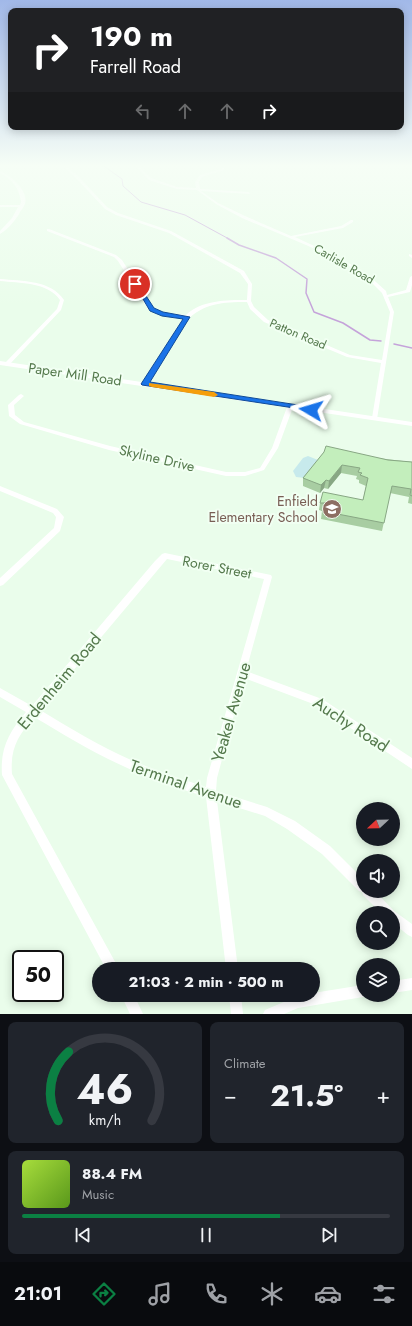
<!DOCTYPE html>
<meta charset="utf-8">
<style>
:root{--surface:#171b24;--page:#20242c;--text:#f1f3f6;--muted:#9ea1a6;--line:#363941;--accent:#0b8043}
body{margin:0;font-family:Jost,sans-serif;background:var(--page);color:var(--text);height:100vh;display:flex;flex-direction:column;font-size:15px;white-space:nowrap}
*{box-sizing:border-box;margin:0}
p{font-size:13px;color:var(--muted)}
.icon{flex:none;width:22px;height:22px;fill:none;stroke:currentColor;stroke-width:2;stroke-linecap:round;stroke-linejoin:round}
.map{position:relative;height:1014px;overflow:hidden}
.sheet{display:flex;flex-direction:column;gap:8px;padding:8px;background:#0d0f14;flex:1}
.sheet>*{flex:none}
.guide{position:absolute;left:8px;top:8px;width:396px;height:122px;border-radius:8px;box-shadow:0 2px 10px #0003;background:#202124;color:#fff;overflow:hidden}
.needle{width:26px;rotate:248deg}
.tools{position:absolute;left:356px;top:802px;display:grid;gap:8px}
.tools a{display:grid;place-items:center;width:44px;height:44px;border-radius:50%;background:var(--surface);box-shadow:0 2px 10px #0003;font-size:20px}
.speed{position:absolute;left:12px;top:950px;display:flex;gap:8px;font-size:20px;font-weight:700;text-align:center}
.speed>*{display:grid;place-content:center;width:52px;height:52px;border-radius:50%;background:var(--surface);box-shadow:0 2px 10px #0003;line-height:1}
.speed .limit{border:2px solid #111;border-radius:6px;background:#fff;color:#111}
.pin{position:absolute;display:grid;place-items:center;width:34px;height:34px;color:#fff;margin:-17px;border:2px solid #fff;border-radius:50%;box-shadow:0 1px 4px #0007}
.me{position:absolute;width:44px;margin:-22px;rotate:277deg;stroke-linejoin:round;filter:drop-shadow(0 0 3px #0008)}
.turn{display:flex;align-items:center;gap:14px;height:84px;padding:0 16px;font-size:18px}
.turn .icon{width:52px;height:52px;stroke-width:2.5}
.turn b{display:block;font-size:28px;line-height:34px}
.lanes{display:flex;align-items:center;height:38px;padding:0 16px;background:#0003;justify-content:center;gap:20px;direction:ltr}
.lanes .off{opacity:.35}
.big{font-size:30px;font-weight:700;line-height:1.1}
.sheet .card{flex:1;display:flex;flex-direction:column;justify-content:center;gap:6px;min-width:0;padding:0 14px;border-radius:8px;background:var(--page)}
.sheet .dial{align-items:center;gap:0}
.dial svg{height:104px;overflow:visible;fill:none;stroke:var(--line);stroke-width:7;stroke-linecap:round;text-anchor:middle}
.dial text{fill:var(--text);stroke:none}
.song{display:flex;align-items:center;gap:12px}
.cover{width:48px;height:48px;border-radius:6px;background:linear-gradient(135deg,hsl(80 70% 55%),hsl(90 70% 35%))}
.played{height:4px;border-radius:2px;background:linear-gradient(90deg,var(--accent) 70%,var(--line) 70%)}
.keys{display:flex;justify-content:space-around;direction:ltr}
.heat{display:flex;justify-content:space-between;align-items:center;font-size:22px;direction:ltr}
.sheet .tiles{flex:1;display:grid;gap:8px;grid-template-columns:1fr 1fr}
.card:last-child{grid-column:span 2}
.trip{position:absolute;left:92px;top:962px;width:228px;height:40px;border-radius:20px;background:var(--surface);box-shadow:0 2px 10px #0003;font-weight:700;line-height:40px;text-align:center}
.menu{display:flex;height:64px;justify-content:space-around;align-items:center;background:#090b0e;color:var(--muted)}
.menu .icon{width:28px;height:28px}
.menu .selected{color:var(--accent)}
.menu b{font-size:18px;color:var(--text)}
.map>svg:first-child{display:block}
.green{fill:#c7eaec}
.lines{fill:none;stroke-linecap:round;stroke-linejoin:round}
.stream-far1{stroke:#c5a3da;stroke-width:1}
.stream{stroke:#c5a3da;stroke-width:1.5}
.street{fill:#fff;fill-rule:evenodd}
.secondary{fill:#fff;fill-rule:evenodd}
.wall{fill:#a8cda2}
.shaded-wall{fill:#88a784}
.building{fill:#c3eebc;stroke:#88a784}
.route{fill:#1a73e8;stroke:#114b97}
.slow{fill:#f59e0b}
.labels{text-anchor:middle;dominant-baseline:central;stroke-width:4;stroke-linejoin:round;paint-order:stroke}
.far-street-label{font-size:12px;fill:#54794c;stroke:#f1fff2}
.street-label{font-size:14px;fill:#54794c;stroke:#f1fff2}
.education-label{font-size:14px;fill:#785e54;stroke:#f1fff2;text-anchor:end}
.near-street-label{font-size:17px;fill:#54794c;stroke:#f1fff2}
</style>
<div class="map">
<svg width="412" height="1014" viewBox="0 0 412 1014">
<rect width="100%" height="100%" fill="#eafdeb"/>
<path class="green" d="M308,456L318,460L305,478L296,477L293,471L303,458Z"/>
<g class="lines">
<path class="stream-far1" d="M101,164L122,179L123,186L141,202L185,215L229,239"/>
<path class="stream" d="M227,238L239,245L276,258L307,279L306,293L314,312L343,323L370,340L381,341
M394,344L412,348"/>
<path class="street" d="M60,164H63L77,175L107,207L118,213L171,231L244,271L252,284L251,301L254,307L268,320L350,355L382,360L390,312L382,293L364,275L337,259L306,245L242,218L216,204L197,190L177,189L149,180L133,164H136L151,178L177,187L196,188L195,182L200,175L224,168V170L202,177L199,182L200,189L249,192L250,194L201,191L218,203L245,216L291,236L341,226L351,220H353V222L343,228L295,237L340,258L367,274L386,291L387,295L406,290L410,277L412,276V285L410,292L388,297L394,312L377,419L375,420L372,418L381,363L347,357L264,322L250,309L247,302C223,302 204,303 186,321L147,385H143L142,384L183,318L160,315L148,309L118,261L114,257L47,231V229H49L116,255L122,260L152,307L163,313L186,315C202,300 226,300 247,300L248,284L240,273L169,233L116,215L105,209L75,177Z
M0,171C12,176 31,193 24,206C23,208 20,211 19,214C15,221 7,230 0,234V231L12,218L18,207H0V205H20L21,202C19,188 13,180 0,173Z
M409,254L412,255V258L409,256Z
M0,279C22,281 51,280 64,300L61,310L9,365L7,366L4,364L5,363L57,309L60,300C48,282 19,283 0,281Z
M21,394L24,396L14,405L15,415L24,422L110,446L226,472H245L260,468L272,448L287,407L290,405L293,407L278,448L264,470L245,476H226L109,450L20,424L9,416L8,405L19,395Z
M0,486L57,509L64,517L60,531L3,585L0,586V578L54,528L56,517L53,513L0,491Z
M165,553L271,575L272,577L246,671L322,699L412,758V769L316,705L244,678L217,778L216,791L267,807L295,821L330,846L363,879V891H375L394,911L412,924V937L408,935L393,923V913H381L363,895L362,892L359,891L322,854L287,829L265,816L217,801L238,969H226L206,797C178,788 150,779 123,766C92,752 63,734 34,717C18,736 10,748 12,774L119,969H106L2,775C0,748 9,732 26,712L0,697V688L32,706L155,561L162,554ZM167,559L264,579L207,778L206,787C181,779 156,771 131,760C99,746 70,728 40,710Z
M412,978V990L393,993V981Z
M363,985V995H368L363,997L298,1008L284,1014H263L265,1010L298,996L313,995V993Z
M121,995H134L143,1014H130Z
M229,995H241L243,1014H231Z"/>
<path class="secondary" d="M0,361L412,422V426L0,365Z"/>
</g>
<path class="wall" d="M324,452L412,462V504L408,503L409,497L390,493L382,531L321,519L322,511L319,510L320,503L363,500L366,486L359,483V480L356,479L357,476L341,473L328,489L324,488L320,493L303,486V478Z"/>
<path class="shaded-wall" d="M342,465L341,473L328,489L329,481Z
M326,480L324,488L320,493L321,485Z"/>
<path class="building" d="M326,446L388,460L412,462V496L410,495L411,489L392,486L384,523L322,511L325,503H320L323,492L363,500L368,478L360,475L362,473L358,472L360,468L342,465L329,481L326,480L321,485L303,478L324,452Z"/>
<linearGradient id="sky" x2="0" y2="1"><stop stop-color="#a1b8e8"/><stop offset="0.54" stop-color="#f6fef6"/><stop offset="1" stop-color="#f6fef6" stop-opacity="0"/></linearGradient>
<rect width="412" height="306" fill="url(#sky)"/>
<path class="route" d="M133,282H137L154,308L163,312L190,317L150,382L311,407L315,410L314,411L142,385L141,384L183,319L162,316L150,311Z"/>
<path class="slow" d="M149,383L214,392L218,395L214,397L152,387L149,386Z"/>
<defs>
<g id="school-disc" transform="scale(1)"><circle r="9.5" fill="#8d6e63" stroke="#f1fff2"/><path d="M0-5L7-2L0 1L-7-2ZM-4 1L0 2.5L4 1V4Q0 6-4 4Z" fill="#fff"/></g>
</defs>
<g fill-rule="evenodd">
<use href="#school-disc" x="332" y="509"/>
</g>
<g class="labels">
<g class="far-street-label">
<text transform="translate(344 264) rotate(30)">Carlisle Road</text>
<text transform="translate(298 334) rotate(23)">Patton Road</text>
</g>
<g class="street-label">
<text transform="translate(75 374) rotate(8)">Paper Mill Road</text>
<text transform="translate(157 458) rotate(13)">Skyline Drive</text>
<text transform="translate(217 567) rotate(11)">Rorer Street</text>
</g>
<g class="education-label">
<text x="318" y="501">Enfield<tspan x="318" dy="16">Elementary School</tspan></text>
</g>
<g class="near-street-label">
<text transform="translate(59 681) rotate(-50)">Erdenheim Road</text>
<text transform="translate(231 712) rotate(-74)">Yeakel Avenue</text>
<text transform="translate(351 724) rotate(33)">Auchy Road</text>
<text transform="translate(186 784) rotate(19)">Terminal Avenue</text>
</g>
</g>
</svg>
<div class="tools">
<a><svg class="needle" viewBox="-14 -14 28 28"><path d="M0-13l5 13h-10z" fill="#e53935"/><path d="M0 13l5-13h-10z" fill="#9ea1a6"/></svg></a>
<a><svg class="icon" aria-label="sound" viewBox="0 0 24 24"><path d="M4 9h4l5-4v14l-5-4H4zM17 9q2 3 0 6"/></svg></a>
<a><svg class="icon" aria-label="search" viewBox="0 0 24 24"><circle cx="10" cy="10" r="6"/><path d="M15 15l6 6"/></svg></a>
<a><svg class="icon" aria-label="layers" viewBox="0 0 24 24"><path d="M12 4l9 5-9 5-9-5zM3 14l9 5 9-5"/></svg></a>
</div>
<div class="speed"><div class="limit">50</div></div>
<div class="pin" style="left:135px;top:284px;background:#d93025"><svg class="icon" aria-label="arrive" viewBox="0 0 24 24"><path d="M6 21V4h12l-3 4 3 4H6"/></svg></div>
<svg class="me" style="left:311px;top:410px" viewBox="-20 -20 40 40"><path d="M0-17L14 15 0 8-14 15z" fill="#1a73e8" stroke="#fff" stroke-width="4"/></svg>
<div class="trip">21:03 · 2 min · 500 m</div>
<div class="guide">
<div class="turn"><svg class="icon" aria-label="right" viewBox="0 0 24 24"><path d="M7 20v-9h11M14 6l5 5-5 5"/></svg><div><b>190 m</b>Farrell Road</div></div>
<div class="lanes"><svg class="icon off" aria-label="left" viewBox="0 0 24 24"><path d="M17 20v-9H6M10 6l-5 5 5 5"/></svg><svg class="icon off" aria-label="ahead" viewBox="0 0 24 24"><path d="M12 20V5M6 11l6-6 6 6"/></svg><svg class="icon off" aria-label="ahead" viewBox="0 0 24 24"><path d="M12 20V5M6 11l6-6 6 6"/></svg><svg class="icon" aria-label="right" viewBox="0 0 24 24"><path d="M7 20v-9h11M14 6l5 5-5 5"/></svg></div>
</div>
</div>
<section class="sheet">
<div class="tiles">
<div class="card dial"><svg viewBox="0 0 100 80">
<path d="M14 69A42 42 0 1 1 86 69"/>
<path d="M14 69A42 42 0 0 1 22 16" stroke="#0b8043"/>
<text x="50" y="56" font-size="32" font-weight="700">46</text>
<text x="50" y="72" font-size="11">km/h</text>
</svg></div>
<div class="card"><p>Climate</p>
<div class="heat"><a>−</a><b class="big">21.5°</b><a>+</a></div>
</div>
<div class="card">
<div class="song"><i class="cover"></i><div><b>88.4 FM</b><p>Music</p></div></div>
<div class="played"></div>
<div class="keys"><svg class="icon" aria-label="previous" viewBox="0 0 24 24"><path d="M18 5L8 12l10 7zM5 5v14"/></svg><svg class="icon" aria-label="pause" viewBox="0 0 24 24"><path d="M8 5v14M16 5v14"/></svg><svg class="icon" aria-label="next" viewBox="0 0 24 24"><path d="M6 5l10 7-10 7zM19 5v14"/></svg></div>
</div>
</div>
</section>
<nav class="menu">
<b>21:01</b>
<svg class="icon selected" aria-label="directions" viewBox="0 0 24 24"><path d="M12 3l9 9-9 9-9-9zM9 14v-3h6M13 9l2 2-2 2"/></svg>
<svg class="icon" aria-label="music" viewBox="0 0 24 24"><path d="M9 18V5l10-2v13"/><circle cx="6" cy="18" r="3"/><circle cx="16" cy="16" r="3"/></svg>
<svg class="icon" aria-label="phone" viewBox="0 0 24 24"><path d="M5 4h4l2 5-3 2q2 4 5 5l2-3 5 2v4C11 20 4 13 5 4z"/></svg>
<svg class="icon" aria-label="climate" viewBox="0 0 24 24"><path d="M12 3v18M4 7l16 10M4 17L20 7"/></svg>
<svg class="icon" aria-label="car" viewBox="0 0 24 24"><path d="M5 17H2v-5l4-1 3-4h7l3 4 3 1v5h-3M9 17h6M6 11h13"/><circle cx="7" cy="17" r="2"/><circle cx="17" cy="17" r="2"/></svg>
<svg class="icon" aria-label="filters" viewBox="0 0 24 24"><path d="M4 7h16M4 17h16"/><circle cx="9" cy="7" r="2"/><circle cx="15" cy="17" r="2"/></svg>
</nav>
